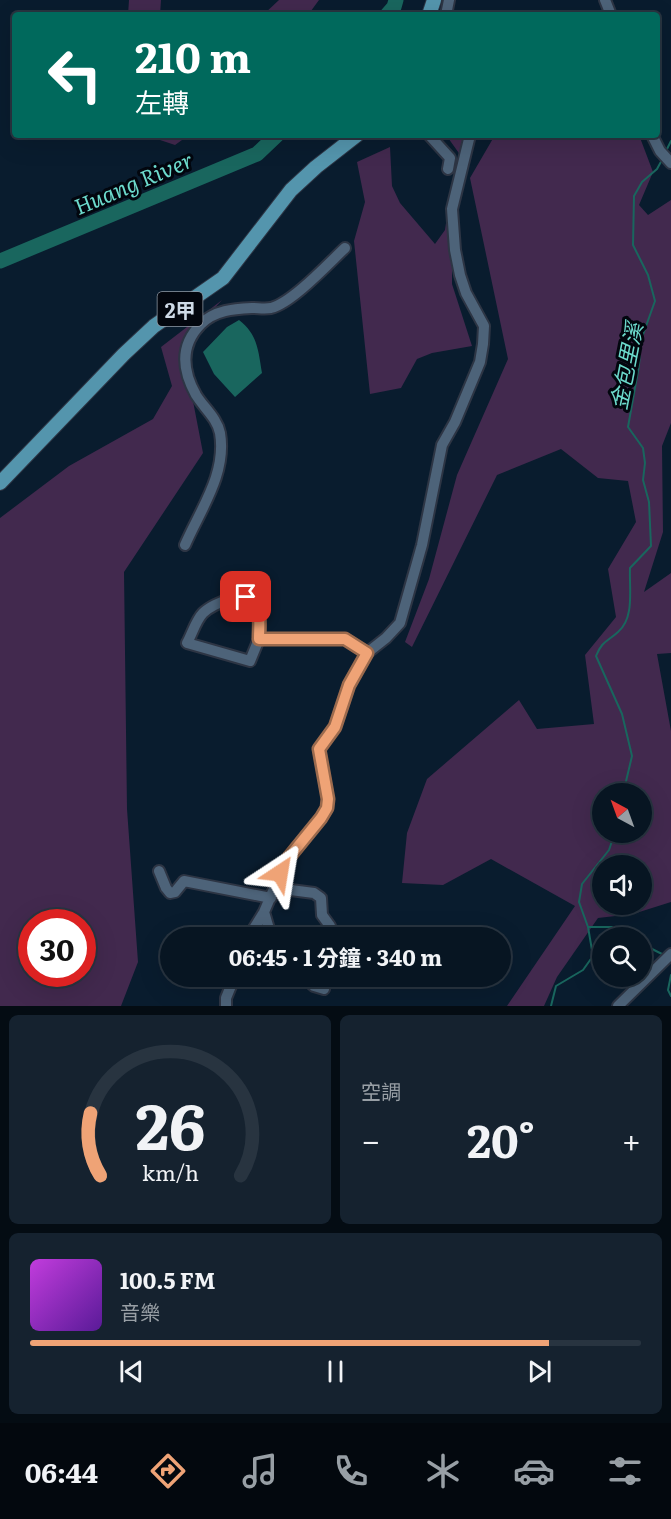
<!DOCTYPE html>
<html lang="zh-TW">
<meta charset="utf-8">
<style>
:root{--surface:#071522;--page:#15222f;--text:#f1f3f6;--muted:#989fa5;--line:#283440;--accent:#efa376}
body{margin:0;font-family:Literata,"Noto Sans TC",serif;background:var(--page);color:var(--text);height:100vh;display:flex;flex-direction:column;font-size:22px;white-space:nowrap}
*{box-sizing:border-box;margin:0}
p{font-size:20px;color:var(--muted)}
.icon{flex:none;width:33px;height:33px;fill:none;stroke:currentColor;stroke-width:2;stroke-linecap:round;stroke-linejoin:round}
.map{position:relative;height:1006px;overflow:hidden}
.panel{display:flex;flex-direction:column;gap:9px;padding:9px;background:#040c13;flex:1}
.panel>*{flex:none}
.hud{position:absolute;left:12px;top:12px;width:648px;height:126px;border-radius:6px;box-shadow:0 6px 24px #0002,0 0 0 2px var(--line);background:#00695c;color:#fff;overflow:hidden}
.needle{width:39px;rotate:319deg}
.buttons{position:absolute;left:592px;top:783px;display:grid;gap:12px}
.buttons a{display:grid;place-items:center;width:60px;height:60px;border-radius:50%;background:var(--surface);box-shadow:0 6px 24px #0002,0 0 0 2px var(--line);font-size:30px}
.speed{position:absolute;left:18px;top:909px;display:flex;gap:12px;font-size:30px;font-weight:700;text-align:center}
.speed>*{display:grid;place-content:center;width:78px;height:78px;border-radius:50%;background:var(--surface);box-shadow:0 6px 24px #0002,0 0 0 2px var(--line);line-height:1}
.speed .limit{border:9px solid #d22;background:#fff;color:#111}
.pin{position:absolute;display:grid;place-items:center;width:51px;height:51px;color:#fff;margin:-26px;border-radius:12px;box-shadow:0 3px 9px #0006}
.me{position:absolute;width:66px;margin:-33px;rotate:33deg;stroke-linejoin:round;filter:drop-shadow(0 0 4px #0008)}
.turn{display:flex;align-items:center;gap:21px;height:126px;padding:0 24px;font-size:27px}
.turn .icon{width:78px;height:78px;stroke-width:2.5}
.turn b{display:block;font-size:42px;line-height:51px}
.big{font-size:45px;font-weight:700;line-height:1.1}
.panel .tile{flex:1;display:flex;flex-direction:column;justify-content:center;gap:9px;min-width:0;padding:0 21px;border-radius:9px;background:var(--page)}
.panel .dial{align-items:center;gap:0}
.dial svg{height:156px;overflow:visible;fill:none;stroke:var(--line);stroke-width:7;stroke-linecap:round;text-anchor:middle}
.dial text{fill:var(--text);stroke:none}
.song{display:flex;align-items:center;gap:18px}
.cover{width:72px;height:72px;border-radius:9px;background:linear-gradient(135deg,hsl(290 70% 55%),hsl(270 70% 35%))}
.played{height:6px;border-radius:3px;background:linear-gradient(90deg,var(--accent) 85%,var(--line) 85%)}
.keys{display:flex;justify-content:space-around;direction:ltr}
.heat{display:flex;justify-content:space-between;align-items:center;font-size:33px;direction:ltr}
.panel .tiles{flex:1;display:grid;gap:9px;grid-template-columns:1fr 1fr}
.tile:last-child{grid-column:span 2}
.trip{position:absolute;left:160px;top:927px;width:351px;height:60px;border-radius:30px;background:var(--surface);box-shadow:0 6px 24px #0002,0 0 0 2px var(--line);font-weight:700;line-height:60px;text-align:center}
.tab-bar{display:flex;height:96px;justify-content:space-around;align-items:center;background:#03080e;color:var(--muted)}
.tab-bar .icon{width:42px;height:42px}
.tab-bar .active{color:var(--accent)}
.tab-bar b{font-size:27px;color:var(--text)}
.map>svg:first-child{display:block}
.green{fill:#42294e;fill-rule:evenodd}
.water{fill:#19665e}
.lines{fill:none;stroke-linecap:round;stroke-linejoin:round}
.stream{stroke:#19665e;stroke-width:2}
.river{stroke:#19665e;stroke-width:15}
.minor-casing{stroke:#2d3544;stroke-width:14}
.major-casing{stroke:#2d3544;stroke-width:16}
.minor{stroke:#4d6379;stroke-width:10}
.major{stroke:#5495ad;stroke-width:14}
.route-casing{stroke:#9b6a4d;stroke-width:15}
.route{stroke:#efa376;stroke-width:10}
.labels{text-anchor:middle;dominant-baseline:central;stroke-width:6;stroke-linejoin:round;paint-order:stroke}
.shield{fill:#02060e;stroke:#919aa6;stroke-width:1.5}
.shield-label{font-size:20px;font-weight:bold;fill:#cedae7}
.water-label{font-size:22px;font-style:italic;fill:#6cdacc;stroke:#02060e}
</style>
<div class="map">
<svg width="671" height="1006" viewBox="0 0 671 1006">
<rect width="100%" height="100%" fill="#091c2e"/>
<path class="green" d="M129,0H161L160,15H128Z
M279,0H319L308,15H263Z
M145,135H189L175,145Z
M446,135H467L452,237V284L472,346L432,353L417,359L401,388L370,394L354,241L365,202L357,162L390,147L392,186L400,203L435,244L445,230L452,182L461,156Z
M495,135H639L653,172L639,205L648,215L671,200V423L662,446L663,532L644,592L671,573V653L657,654L671,731V902L633,914L598,918L557,977L544,1006H507L575,906L491,859L443,885L402,883L407,833L427,779L519,700L537,729L594,724L585,655L616,617L608,569L636,522L628,481L598,478L561,449L497,475L412,647L405,642L429,579L457,475L508,359L470,178ZM603,794H642V832H603ZM603,866H642V904H603Z
M222,300L182,344L203,453L124,572L127,809L138,962L121,1006H0V518L69,466L153,419L172,386L161,347ZM32,922H82V974H32Z"/>
<path class="water" d="M239,320C258,335 258,350 262,373L235,397L214,374L203,352L227,327Z"/>
<g class="lines">
<path class="stream" d="M665,153L671,141
M623,794L632,756L622,714L596,656C602,641 607,642 618,632C635,618 629,588 630,568L651,546L649,502L643,480L645,463L643,448L628,427L639,365L641,340L655,301L648,275L633,245L634,196L642,182L657,169L663,158
M588,927H612L631,938
M642,944L664,955
M671,975L668,990L671,996
M551,1006L556,986L583,970L593,956L588,927L579,902L582,884L609,850L615,832"/>
<path class="river" d="M387,15L394,7L396,0
M0,261L257,154L277,135"/>
<g class="minor-casing">
<path id="minor" d="M605,0L611,15
M446,15L449,0
M429,135L450,158L448,169
M652,135L660,151L671,163
M185,545C200,510 227,474 220,433C217,418 204,408 196,395C182,370 180,345 201,324C215,310 234,309 252,308C258,308 265,309 271,308C292,303 328,264 345,248
M259,639C259,629 261,614 257,606C249,588 213,603 203,613C196,620 192,634 187,643L250,661L259,639H345L367,653
M159,871L166,888L170,893L175,892L184,881L271,898
M275,888L314,893L321,898L322,915L330,926
M264,912L269,929L274,938
M248,938L264,912L286,861L321,818L327,808L328,799L319,749L335,727L349,685L367,653L386,638L400,623L422,545L442,445L455,422L480,362L483,344L484,326L466,293L460,275L455,250L452,209L470,135
M303,976L314,986L324,989
M226,1006V998L235,976
M618,1006L671,954"/>
</g>
<g class="major-casing">
<path id="major" d="M429,15L434,0
M0,483L124,354L154,326L223,278L291,190L316,167L357,135"/>
</g>
<use href="#minor" class="minor"/>
<use href="#major" class="major"/>
</g>
<g class="lines">
<g class="route-casing">
<path id="route" d="M246,597C263,605 259,622 259,639H345L367,653L349,685L335,727L319,749L328,799L327,808L321,818L286,861L280,873"/>
</g>
<use href="#route" class="route"/>
</g>
<g class="labels">
<rect class="shield" x="157.5" y="292" width="45" height="34" rx="4.5"/>
<g class="shield-label">
<text x="180" y="309">2甲</text>
</g>
<g class="water-label">
<text transform="translate(133 182) rotate(-23)">Huang River</text>
<text transform="translate(625 366) rotate(-79)">金包里溪</text>
</g>
</g>
</svg>
<div class="buttons">
<a><svg class="needle" viewBox="-14 -14 28 28"><path d="M0-13l5 13h-10z" fill="#e53935"/><path d="M0 13l5-13h-10z" fill="#989fa5"/></svg></a>
<a><svg class="icon" aria-label="sound" viewBox="0 0 24 24"><path d="M4 9h4l5-4v14l-5-4H4zM17 9q2 3 0 6"/></svg></a>
<a><svg class="icon" aria-label="search" viewBox="0 0 24 24"><circle cx="10" cy="10" r="6"/><path d="M15 15l6 6"/></svg></a>
</div>
<div class="speed"><div class="limit">30</div></div>
<div class="pin" style="left:246px;top:597px;background:#d93025"><svg class="icon" aria-label="arrive" viewBox="0 0 24 24"><path d="M6 21V4h12l-3 4 3 4H6"/></svg></div>
<svg class="me" style="left:280px;top:873px" viewBox="-20 -20 40 40"><path d="M0-17L14 15 0 8-14 15z" fill="#efa376" stroke="#fff" stroke-width="4"/></svg>
<div class="trip">06:45 · 1 分鐘 · 340 m</div>
<div class="hud">
<div class="turn"><svg class="icon" aria-label="left" viewBox="0 0 24 24"><path d="M17 20v-9H6M10 6l-5 5 5 5"/></svg><div><b>210 m</b>左轉</div></div>
</div>
</div>
<section class="panel">
<div class="tiles">
<div class="tile dial"><svg viewBox="0 0 100 80">
<path d="M14 69A42 42 0 1 1 86 69"/>
<path d="M14 69A42 42 0 0 1 9 37" stroke="#efa376"/>
<text x="50" y="56" font-size="32" font-weight="700">26</text>
<text x="50" y="72" font-size="11">km/h</text>
</svg></div>
<div class="tile"><p>空調</p>
<div class="heat"><a>−</a><b class="big">20°</b><a>+</a></div>
</div>
<div class="tile">
<div class="song"><i class="cover"></i><div><b>100.5 FM</b><p>音樂</p></div></div>
<div class="played"></div>
<div class="keys"><svg class="icon" aria-label="previous" viewBox="0 0 24 24"><path d="M18 5L8 12l10 7zM5 5v14"/></svg><svg class="icon" aria-label="pause" viewBox="0 0 24 24"><path d="M8 5v14M16 5v14"/></svg><svg class="icon" aria-label="next" viewBox="0 0 24 24"><path d="M6 5l10 7-10 7zM19 5v14"/></svg></div>
</div>
</div>
</section>
<nav class="tab-bar">
<b>06:44</b>
<svg class="icon active" aria-label="directions" viewBox="0 0 24 24"><path d="M12 3l9 9-9 9-9-9zM9 14v-3h6M13 9l2 2-2 2"/></svg>
<svg class="icon" aria-label="music" viewBox="0 0 24 24"><path d="M9 18V5l10-2v13"/><circle cx="6" cy="18" r="3"/><circle cx="16" cy="16" r="3"/></svg>
<svg class="icon" aria-label="phone" viewBox="0 0 24 24"><path d="M5 4h4l2 5-3 2q2 4 5 5l2-3 5 2v4C11 20 4 13 5 4z"/></svg>
<svg class="icon" aria-label="climate" viewBox="0 0 24 24"><path d="M12 3v18M4 7l16 10M4 17L20 7"/></svg>
<svg class="icon" aria-label="car" viewBox="0 0 24 24"><path d="M5 17H2v-5l4-1 3-4h7l3 4 3 1v5h-3M9 17h6M6 11h13"/><circle cx="7" cy="17" r="2"/><circle cx="17" cy="17" r="2"/></svg>
<svg class="icon" aria-label="filters" viewBox="0 0 24 24"><path d="M4 7h16M4 17h16"/><circle cx="9" cy="7" r="2"/><circle cx="15" cy="17" r="2"/></svg>
</nav>
